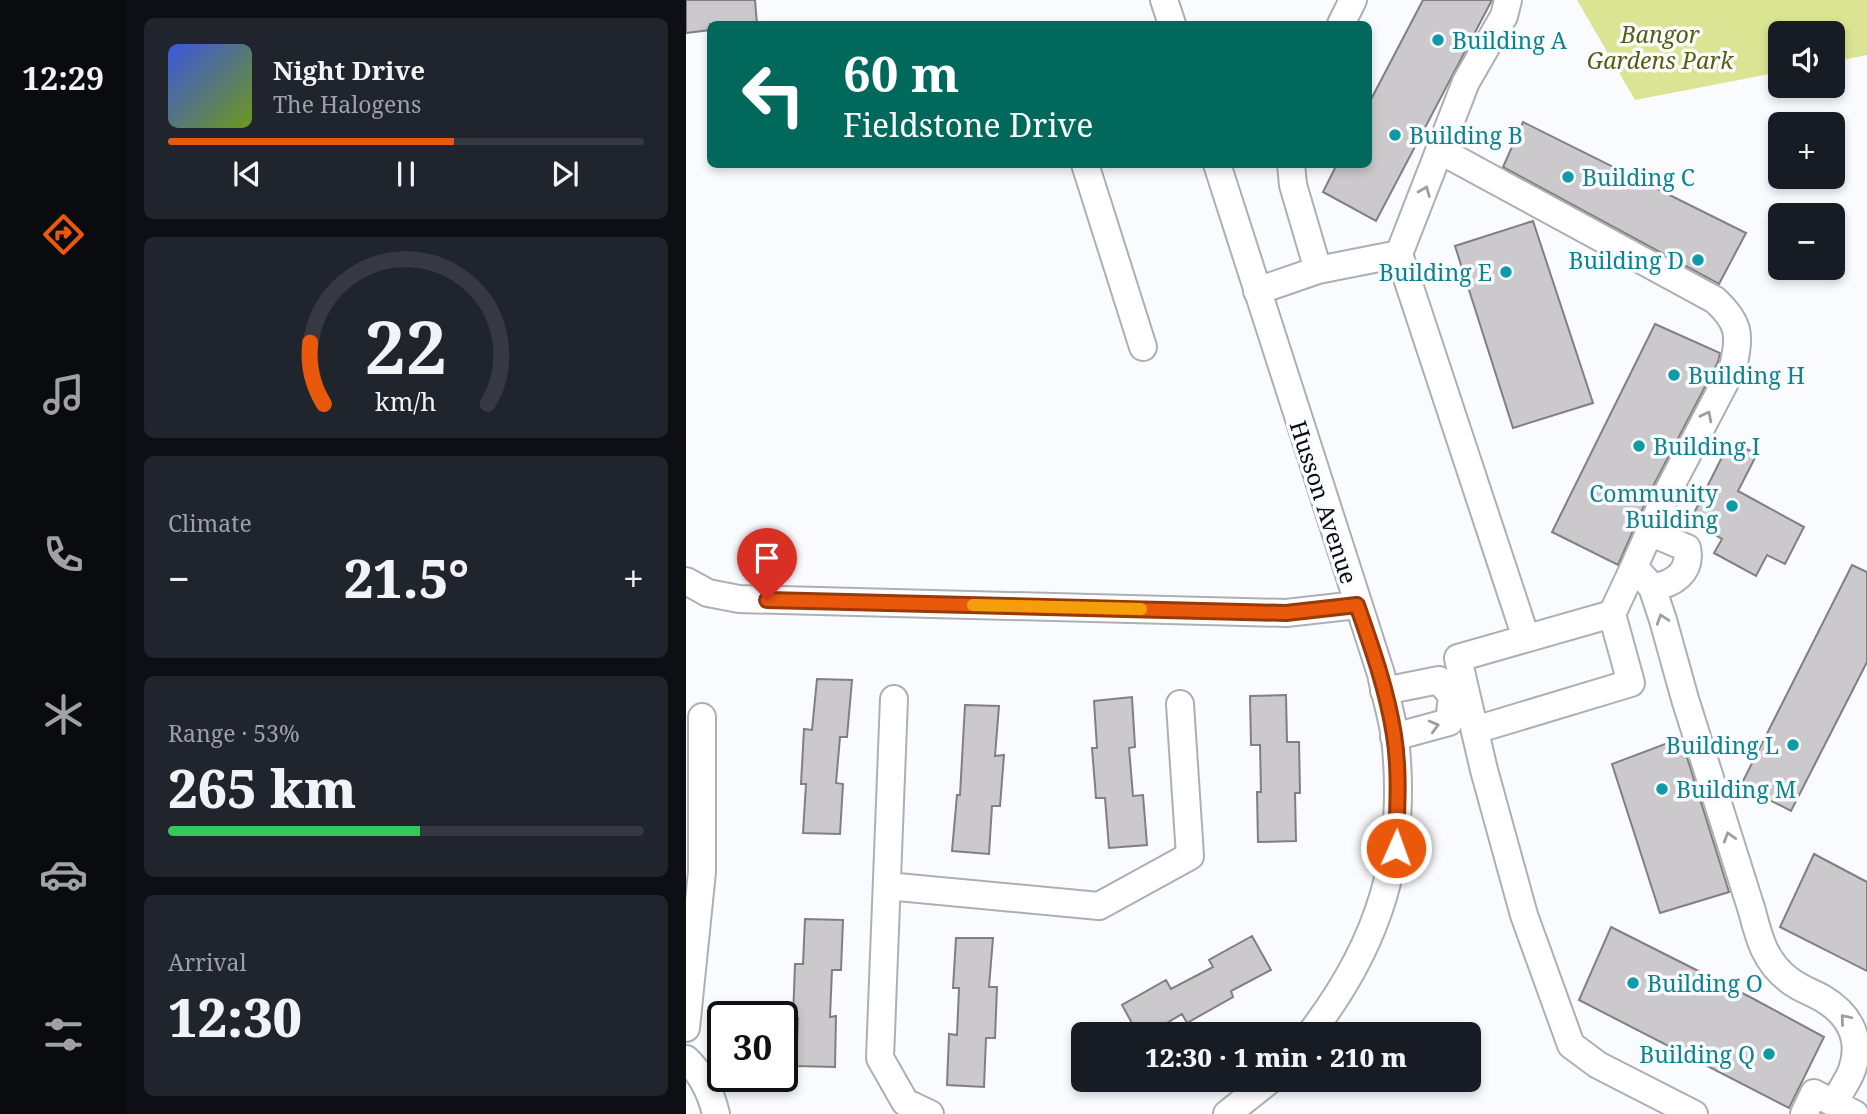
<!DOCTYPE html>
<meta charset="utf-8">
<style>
:root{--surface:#171b24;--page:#20242c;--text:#f1f3f6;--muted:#9ea1a6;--line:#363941;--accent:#ea580c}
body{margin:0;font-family:"Noto Serif",serif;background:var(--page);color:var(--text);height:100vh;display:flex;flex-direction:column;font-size:26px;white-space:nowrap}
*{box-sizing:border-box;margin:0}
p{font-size:23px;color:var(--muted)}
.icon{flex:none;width:38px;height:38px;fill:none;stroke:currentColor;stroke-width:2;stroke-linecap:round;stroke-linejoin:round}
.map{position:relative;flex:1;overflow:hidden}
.drawer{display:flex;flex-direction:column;gap:18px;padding:18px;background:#0d0f14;width:560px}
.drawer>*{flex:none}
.guide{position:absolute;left:21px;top:21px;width:665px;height:147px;border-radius:10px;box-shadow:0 4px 10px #0003;background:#00695c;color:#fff;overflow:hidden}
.buttons{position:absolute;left:1082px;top:21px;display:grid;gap:14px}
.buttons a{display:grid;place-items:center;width:77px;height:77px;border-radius:10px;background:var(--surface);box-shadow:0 4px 10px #0003;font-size:35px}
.speed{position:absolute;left:21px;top:1001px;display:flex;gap:14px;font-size:35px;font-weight:700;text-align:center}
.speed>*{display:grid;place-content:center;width:91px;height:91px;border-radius:50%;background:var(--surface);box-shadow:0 4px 10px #0003;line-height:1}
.speed .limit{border:4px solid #111;border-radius:10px;background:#fff;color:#111}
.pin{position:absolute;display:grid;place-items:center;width:60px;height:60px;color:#fff;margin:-72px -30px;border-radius:50% 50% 50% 0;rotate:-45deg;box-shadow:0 0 7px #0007}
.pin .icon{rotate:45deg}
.me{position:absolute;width:77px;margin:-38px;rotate:2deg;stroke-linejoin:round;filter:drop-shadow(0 0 5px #0008)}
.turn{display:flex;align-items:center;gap:24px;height:147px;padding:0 21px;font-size:32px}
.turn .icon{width:91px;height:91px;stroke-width:2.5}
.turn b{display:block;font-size:49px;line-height:60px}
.big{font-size:52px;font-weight:800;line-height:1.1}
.drawer .tile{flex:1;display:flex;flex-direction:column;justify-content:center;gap:10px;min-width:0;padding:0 24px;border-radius:10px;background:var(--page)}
.drawer .dial{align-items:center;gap:0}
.dial svg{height:182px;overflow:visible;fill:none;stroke:var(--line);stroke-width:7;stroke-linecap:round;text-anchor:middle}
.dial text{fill:var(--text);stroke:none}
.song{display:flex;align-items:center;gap:21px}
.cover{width:84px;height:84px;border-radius:10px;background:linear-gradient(135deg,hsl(230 70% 55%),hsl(80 70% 35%))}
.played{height:7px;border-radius:4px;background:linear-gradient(90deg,var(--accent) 60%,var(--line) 60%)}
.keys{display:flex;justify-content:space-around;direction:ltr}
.heat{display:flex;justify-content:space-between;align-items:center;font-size:38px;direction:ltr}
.charge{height:10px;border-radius:5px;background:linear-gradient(90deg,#34c759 53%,var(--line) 0)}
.trip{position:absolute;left:385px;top:1022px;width:410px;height:70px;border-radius:10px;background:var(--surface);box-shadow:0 4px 10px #0003;font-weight:800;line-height:70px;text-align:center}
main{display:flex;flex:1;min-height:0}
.tab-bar{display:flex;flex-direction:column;width:126px;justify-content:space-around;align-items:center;background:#090b0e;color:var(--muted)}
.tab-bar .icon{width:49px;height:49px}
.tab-bar .selected{color:var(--accent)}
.tab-bar b{font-size:32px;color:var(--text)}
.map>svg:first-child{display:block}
.green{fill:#dbe493}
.building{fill:#cbc9cc;stroke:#817f81;stroke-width:2}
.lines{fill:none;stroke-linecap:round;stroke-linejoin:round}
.minor-casing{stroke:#adafb2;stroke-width:30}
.minor{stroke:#fff;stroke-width:26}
.oneway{stroke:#9d9e9e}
.route-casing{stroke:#983908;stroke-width:18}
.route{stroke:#ea580c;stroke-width:12}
.slow{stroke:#f59e0b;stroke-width:12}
.culture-dot{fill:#0f9aa8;stroke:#f9fbfe;stroke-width:2.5}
.labels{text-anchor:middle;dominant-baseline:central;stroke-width:7;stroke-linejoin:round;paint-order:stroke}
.park-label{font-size:23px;font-style:italic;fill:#585d10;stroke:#f9fbfe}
.culture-label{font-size:23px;fill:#0d838f;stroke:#f9fbfe;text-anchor:start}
.street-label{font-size:23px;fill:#0b0c0d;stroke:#f9fbfe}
</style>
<main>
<nav class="tab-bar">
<b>12:29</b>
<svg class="icon selected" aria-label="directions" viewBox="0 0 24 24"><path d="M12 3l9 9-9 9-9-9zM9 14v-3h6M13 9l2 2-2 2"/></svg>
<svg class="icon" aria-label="music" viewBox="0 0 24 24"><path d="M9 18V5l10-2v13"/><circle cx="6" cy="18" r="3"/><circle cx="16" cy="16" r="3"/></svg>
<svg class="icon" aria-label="phone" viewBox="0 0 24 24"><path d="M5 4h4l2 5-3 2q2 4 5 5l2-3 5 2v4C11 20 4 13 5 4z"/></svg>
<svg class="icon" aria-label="climate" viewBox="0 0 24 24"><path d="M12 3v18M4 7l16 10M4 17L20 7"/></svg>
<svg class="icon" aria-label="car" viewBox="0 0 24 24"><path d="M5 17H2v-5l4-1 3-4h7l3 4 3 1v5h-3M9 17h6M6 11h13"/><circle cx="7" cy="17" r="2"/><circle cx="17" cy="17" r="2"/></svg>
<svg class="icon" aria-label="filters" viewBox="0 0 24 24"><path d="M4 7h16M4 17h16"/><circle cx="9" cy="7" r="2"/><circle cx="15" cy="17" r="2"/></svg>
</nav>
<section class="drawer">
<div class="tile">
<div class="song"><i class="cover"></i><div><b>Night Drive</b><p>The Halogens</p></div></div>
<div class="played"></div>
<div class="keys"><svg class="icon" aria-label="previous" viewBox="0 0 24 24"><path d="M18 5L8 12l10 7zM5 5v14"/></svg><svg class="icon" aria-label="pause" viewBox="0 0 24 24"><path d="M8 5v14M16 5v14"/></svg><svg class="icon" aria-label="next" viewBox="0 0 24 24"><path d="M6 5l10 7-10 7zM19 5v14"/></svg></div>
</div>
<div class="tile dial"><svg viewBox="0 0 100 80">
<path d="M14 69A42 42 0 1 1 86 69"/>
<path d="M14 69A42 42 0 0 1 8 42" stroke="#ea580c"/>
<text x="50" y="56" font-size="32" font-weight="700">22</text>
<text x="50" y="72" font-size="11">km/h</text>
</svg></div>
<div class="tile"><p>Climate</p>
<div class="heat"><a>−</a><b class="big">21.5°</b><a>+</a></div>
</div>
<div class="tile"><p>Range · 53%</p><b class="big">265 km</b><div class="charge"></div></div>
<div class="tile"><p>Arrival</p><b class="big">12:30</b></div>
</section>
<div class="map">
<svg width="1181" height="1114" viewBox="0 0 1181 1114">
<rect width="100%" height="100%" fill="#f9fbfe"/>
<path class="green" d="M891,0H1181V55L1146,62V33H1094V72L949,100Z"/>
<path class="building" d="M0,0H69L71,24H24V30L0,33Z
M737,0H806L690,221L637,192L651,164H682V105Z
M837,122L1060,233L1033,284L817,167Z
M847,221L907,403L827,428L769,246Z
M969,324L1034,353L1032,362L964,492L932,565L866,532Z
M1044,441L1071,454L1052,491L1118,527L1099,564L1081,555L1070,576L1028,553L1036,539L1004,521Z
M1166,565L1181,572V662L1105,811L1055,785Z
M131,679L166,680L161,737H154L150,783L157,784L154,834L117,833L120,784H115L118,729L126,730Z
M600,695L601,742H613L614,793H609L610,841L572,842L571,792H575L574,745H565L564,696Z
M446,697L449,747L443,748L447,796L457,795L461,845L423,848L419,798H410L406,748H411L408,701Z
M279,705L313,706L309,756L318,755L314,806H306L303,854L266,851L271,795H274Z
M995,738L1043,892L974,913L926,764Z
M1128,854L1181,882V971L1094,927Z
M119,919L157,920L155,970H146L144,1017L150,1016L149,1067L110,1066L112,1018H107L109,964H117Z
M925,927L1064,997L1138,1037L1103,1108L893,1000Z
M566,936L585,970L545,991L547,997L501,1023L496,1014L462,1034H452L436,1005L480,980L485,989L527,967L523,960Z
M270,938H307L303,987H311L309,1038H300L298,1087L261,1085L263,1034L271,1035L273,988H267Z"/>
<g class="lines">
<g class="minor-casing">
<path id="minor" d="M478,0L486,24
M655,24L667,0
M755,151L1029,300C1053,322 1055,335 1047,367L978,499L948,567L966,587L977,620L999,699L1066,911C1073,938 1079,962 1103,980C1113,988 1125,992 1136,998C1163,1014 1177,1038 1166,1070C1162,1081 1153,1093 1148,1103
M399,164L457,347
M531,164L695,674C699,695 706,716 709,738C722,853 694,943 624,1034
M605,164L607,185L632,270
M713,254L780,82L818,16L822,0
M571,291L632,270L713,254L840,638
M963,532L1001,548C1006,572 987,585 966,587
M0,581L22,593L53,599L600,613L671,605
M926,614L948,567
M698,691L753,680L766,696L763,722L708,737
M780,693L772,658L926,614L945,683L789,730
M766,696L780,693L798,770L838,915L885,1045L912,1065L1008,1114
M208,699L194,1058L219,1102L244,1114
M201,886L413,906L504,856L494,704
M0,1028L16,872V717
M0,1059C16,1074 25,1093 30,1114
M541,1114L584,1080
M1118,1114L1128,1093L1169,1114"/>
</g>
<use href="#minor" class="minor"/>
</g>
<defs><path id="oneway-chevron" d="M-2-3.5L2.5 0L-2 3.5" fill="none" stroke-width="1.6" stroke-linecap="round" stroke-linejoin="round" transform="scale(1.75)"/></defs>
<g class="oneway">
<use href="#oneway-chevron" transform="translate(739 191) rotate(-68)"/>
<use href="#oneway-chevron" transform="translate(1021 416) rotate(-63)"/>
<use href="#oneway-chevron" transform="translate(976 619) rotate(-108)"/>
<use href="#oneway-chevron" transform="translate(748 726) rotate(-15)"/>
<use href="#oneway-chevron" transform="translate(1043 837) rotate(-107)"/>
<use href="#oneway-chevron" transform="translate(1159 1019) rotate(-130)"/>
</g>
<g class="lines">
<g class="route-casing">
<path id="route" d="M81,600L600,613L671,605C686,648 701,690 708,735C714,772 711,811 710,848"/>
</g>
<use href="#route" class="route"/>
<path class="slow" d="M287,605L455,609"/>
</g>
<g class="culture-dot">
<circle cx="752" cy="40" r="7"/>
<circle cx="709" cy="135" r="7"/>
<circle cx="882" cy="177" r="7"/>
<circle cx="1012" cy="260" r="7"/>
<circle cx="820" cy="272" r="7"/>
<circle cx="988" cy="375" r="7"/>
<circle cx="953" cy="446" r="7"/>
<circle cx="1046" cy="506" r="7"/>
<circle cx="1107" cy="745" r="7"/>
<circle cx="976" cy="789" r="7"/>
<circle cx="947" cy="983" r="7"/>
<circle cx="1083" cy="1054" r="7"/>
</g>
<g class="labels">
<g class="park-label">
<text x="974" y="34">Bangor<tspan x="974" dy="26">Gardens Park</tspan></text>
</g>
<g class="culture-label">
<text x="766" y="40">Building A</text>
<text x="723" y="135">Building B</text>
<text x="896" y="177">Building C</text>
<text x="998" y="260" text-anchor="end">Building D</text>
<text x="806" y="272" text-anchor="end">Building E</text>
<text x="1002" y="375">Building H</text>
<text x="967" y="446">Building I</text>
<text x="1032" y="493" text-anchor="end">Community<tspan x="1032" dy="26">Building</tspan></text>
<text x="1093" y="745" text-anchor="end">Building L</text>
<text x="990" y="789">Building M</text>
<text x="961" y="983">Building O</text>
<text x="1069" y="1054" text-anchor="end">Building Q</text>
</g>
<g class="street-label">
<text transform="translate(638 502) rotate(72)">Husson Avenue</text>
</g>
</g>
</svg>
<div class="buttons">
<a><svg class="icon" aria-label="sound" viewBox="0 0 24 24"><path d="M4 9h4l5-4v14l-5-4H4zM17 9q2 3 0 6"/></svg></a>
<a>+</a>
<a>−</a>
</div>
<div class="speed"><div class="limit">30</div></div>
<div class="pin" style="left:81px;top:600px;background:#d93025"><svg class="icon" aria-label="arrive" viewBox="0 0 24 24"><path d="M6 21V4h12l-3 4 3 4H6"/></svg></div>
<svg class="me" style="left:710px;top:848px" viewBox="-20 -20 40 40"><circle r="17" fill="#ea580c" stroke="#fff" stroke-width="3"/><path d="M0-11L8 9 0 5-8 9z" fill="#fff"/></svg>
<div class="trip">12:30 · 1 min · 210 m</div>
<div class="guide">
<div class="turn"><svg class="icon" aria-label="left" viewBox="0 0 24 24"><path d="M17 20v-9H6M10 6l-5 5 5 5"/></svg><div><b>60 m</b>Fieldstone Drive</div></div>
</div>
</div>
</main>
